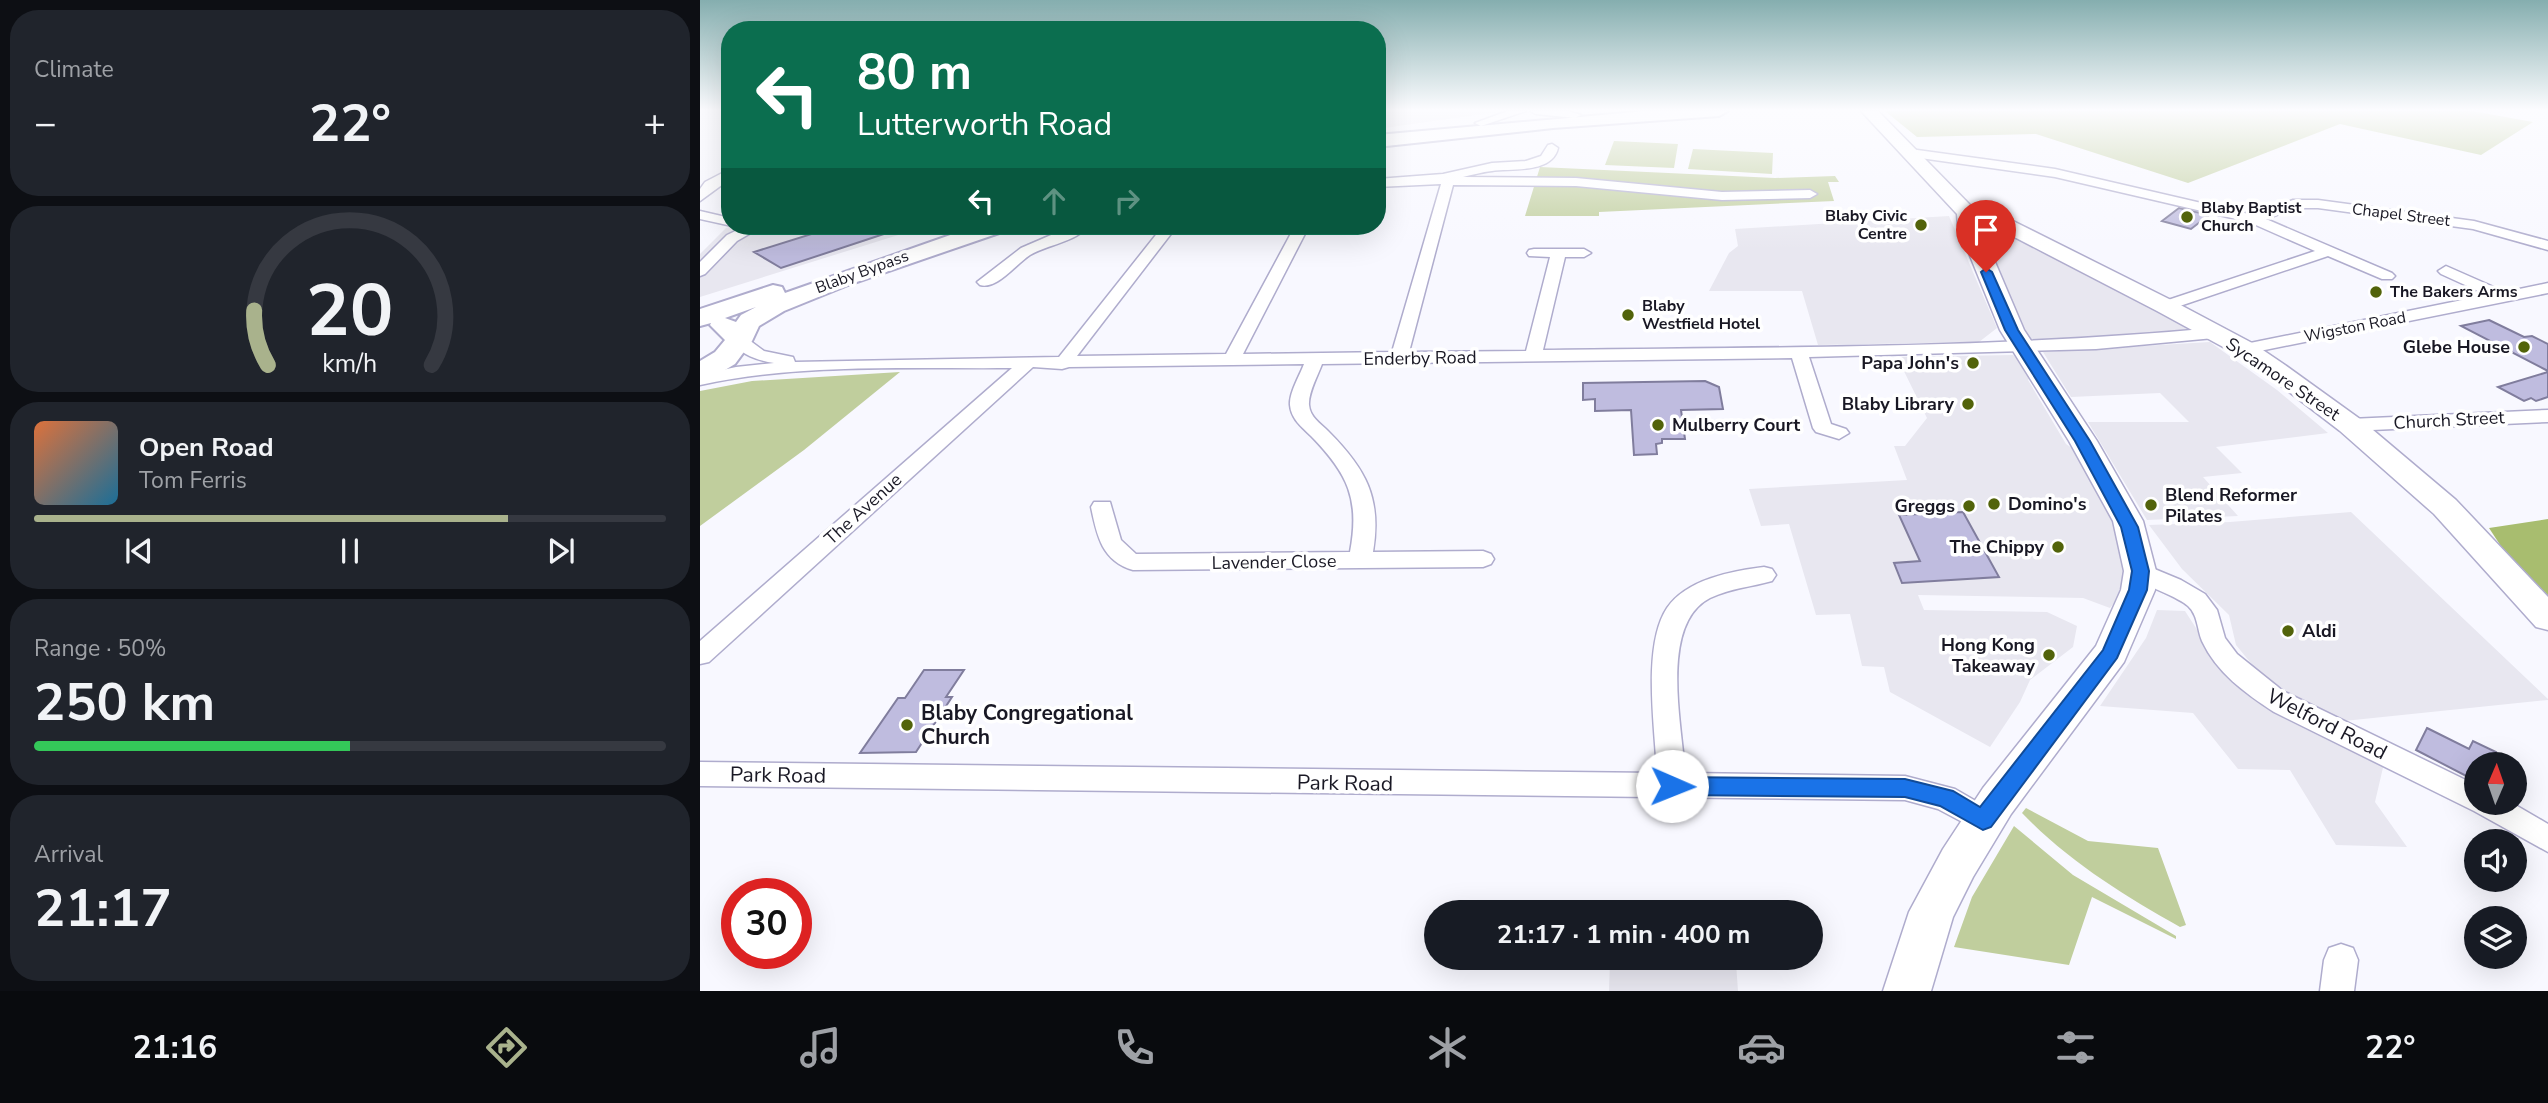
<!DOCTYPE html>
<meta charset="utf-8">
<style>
:root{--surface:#171b24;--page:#20242c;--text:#f1f3f6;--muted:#9ea1a6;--line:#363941;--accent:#a9b28c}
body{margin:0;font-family:"Nunito Sans",sans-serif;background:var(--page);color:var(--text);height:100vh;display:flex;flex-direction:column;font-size:26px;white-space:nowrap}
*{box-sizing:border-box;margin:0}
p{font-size:23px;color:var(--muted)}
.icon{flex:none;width:38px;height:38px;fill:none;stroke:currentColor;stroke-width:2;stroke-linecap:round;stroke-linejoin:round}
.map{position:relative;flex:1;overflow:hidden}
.drawer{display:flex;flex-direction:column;gap:10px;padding:10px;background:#0d0f14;width:700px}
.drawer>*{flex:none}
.hud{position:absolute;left:21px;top:21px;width:665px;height:214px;border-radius:28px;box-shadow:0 7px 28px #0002;background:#0b6e4f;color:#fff;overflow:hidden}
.needle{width:46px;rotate:2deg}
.fabs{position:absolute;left:1764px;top:752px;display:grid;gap:14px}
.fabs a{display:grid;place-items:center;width:63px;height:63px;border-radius:50%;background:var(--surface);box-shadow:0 7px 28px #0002;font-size:35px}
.speed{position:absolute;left:21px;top:878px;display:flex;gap:14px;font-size:35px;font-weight:700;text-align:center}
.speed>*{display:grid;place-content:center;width:91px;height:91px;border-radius:50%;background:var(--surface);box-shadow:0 7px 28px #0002;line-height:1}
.speed .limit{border:10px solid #d22;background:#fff;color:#111}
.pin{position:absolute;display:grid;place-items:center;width:60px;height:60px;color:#fff;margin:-72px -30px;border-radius:50% 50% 50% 0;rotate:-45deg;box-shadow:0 0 7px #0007}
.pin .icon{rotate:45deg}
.me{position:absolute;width:77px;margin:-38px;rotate:91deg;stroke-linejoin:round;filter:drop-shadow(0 0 5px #0008)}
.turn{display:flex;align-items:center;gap:24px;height:147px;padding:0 21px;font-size:32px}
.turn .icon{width:91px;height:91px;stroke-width:2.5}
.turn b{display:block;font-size:49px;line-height:60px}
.lanes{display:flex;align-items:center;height:66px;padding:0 21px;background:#0003;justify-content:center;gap:35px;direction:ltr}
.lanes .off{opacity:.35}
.big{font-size:52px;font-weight:700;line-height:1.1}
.drawer .tile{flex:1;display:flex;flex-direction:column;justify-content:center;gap:10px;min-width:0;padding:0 24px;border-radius:28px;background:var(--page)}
.drawer .dial{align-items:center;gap:0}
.dial svg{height:182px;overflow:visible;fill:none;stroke:var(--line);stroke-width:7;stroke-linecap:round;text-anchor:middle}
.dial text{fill:var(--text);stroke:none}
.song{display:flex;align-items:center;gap:21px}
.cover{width:84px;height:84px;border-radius:10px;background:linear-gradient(135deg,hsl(20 70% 55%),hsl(200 70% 35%))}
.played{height:7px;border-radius:4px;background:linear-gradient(90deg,var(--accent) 75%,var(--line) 75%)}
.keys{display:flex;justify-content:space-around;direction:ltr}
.heat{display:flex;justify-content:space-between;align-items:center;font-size:38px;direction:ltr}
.charge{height:10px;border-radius:5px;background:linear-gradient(90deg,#34c759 50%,var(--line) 0)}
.trip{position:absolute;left:724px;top:900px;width:399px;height:70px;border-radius:35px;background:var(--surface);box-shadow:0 7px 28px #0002;font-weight:700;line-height:70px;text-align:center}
.tabs{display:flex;height:112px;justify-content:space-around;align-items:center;background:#090b0e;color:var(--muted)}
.tabs .icon{width:49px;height:49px}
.tabs .current{color:var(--accent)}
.tabs b{font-size:32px;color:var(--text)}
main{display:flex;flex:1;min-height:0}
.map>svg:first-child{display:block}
.built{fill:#e8e7f0}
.green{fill:#c0ce9d}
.forest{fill:#a8bd6f}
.building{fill:#bfbcdf;stroke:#807d9d;stroke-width:2}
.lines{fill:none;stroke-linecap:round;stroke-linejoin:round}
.street-casing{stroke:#afaccd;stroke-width:3}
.secondary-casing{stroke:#afaccd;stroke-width:3}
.primary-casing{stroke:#afaccd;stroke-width:4}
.street{fill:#fff;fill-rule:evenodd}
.secondary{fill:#fff;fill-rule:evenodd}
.primary{fill:#fff;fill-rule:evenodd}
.route{fill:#1a73e8;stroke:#114b97;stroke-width:2}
.poi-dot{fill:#52630a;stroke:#fff;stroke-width:2.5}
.labels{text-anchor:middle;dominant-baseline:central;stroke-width:7;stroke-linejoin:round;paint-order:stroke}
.far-poi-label{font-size:16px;font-weight:bold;fill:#191824;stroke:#fff;text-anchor:start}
.far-street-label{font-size:16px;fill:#191824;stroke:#fff}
.poi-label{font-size:18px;font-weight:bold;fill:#191824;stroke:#fff;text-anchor:end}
.street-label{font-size:18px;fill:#191824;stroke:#fff}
.near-poi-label{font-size:21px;font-weight:bold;fill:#191824;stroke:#fff;text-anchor:start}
.near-street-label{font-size:21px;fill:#191824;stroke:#fff}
</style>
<main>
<section class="drawer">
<div class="tile"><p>Climate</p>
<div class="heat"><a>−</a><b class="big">22°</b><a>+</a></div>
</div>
<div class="tile dial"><svg viewBox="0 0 100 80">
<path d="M14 69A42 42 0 1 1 86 69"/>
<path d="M14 69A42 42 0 0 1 8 45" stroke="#a9b28c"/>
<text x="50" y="56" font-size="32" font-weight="700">20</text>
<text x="50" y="72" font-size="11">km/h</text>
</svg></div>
<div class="tile">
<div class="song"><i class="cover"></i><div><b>Open Road</b><p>Tom Ferris</p></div></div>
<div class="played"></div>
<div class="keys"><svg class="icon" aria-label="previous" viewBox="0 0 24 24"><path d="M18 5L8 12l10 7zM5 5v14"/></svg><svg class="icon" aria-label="pause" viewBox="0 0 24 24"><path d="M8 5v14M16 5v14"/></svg><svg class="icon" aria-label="next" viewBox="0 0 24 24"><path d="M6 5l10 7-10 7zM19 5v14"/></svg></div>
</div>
<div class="tile"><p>Range · 50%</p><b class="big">250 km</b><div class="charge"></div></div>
<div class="tile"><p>Arrival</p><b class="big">21:17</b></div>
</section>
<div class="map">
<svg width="1848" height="991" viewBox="0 0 1848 991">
<rect width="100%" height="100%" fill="#f8f8ff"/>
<path class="built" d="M677,111H805L677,129Z
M1249,216L1297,328L1279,342L1118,345L1102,291H1009L1029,253L1038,246L1035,229Z
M1285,220L1491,328L1490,331L1328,342L1277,223Z
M33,226H227L0,297V254L26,228Z
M1510,342L1577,390L1628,433L1516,447L1542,473L1503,477L1538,516L1447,520L1388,422H1489L1460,393L1371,397L1343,352Z
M1313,355L1322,361L1332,376L1328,380L1366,444L1381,454L1416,522L1425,579L1419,597L1410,608L1383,598L1218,595L1224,610L1347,612L1377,626L1373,647L1330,680L1320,702L1290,747L1190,692L1184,667L1162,666L1150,614L1116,615L1089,524L1061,526L1049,489L1207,480L1194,446H1205L1227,418L1197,357Z
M1651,512L1848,699V700L1644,721L1607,704L1559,673L1536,645L1529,615L1482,569L1449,525L1530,522Z
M1457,610L1485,611L1525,673L1538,687L1567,708L1600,726L1685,759L1675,802L1707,847L1636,845L1590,770L1538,769L1493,713L1400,706L1446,638Z
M910,961L1036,963L1038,991H909Z"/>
<path class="green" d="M1185,111H1772L1833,122L1781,155L1640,124L1488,183L1336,134L1217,137Z
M914,141L978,144L974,168L905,165Z
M993,149L1073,153L1072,174L988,169Z
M840,167L1075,178L1135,176L1139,182H1128L1134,201L899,212V216H825Z
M200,372L104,450L0,526V391L52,381Z
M1326,808L1388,841L1458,848L1486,925L1480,927C1423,895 1368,861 1322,813Z
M1314,826L1373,875L1476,936V939L1392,897L1369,965L1254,947L1272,897Z"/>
<path class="forest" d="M1848,519V602L1810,560L1789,528Z"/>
<path class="building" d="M1479,208L1509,215L1491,229L1462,221Z
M137,226H199V229L81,268L54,252Z
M1789,320L1824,337L1832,336L1848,344V371L1761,326Z
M1848,372V397L1836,401L1831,398L1824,401L1798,387Z
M1005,381L1019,387L1023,409L981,410L985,439H962V443L956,444L957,454L934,455L931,410L895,411V399L883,400V383Z
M1263,512L1299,577L1202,583L1194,563L1220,561L1199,515Z
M224,670H264L246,697H252L216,752L160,753L198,698H205Z
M1727,728L1769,749L1773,741L1796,752L1793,760L1802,765H1776V781L1716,750Z"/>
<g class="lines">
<g class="street-casing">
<path id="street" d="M808,111H826L781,126L775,123Z
M830,111H868L881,115L875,118L836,114Z
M852,144L858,148C852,174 812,168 792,171C782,172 772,175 763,177L876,178L1022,192L1110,190L1117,194L1110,198L1022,200L876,186L753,185L709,352L826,351L850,257L829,256L827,253L829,250L834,249H884L891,253L884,257H865L843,350C1067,347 1291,349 1514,328L1522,333L1514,338L1396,349L1109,357L1131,424L1146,429L1149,433L1139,439L1116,432L1113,428L1092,358L622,364C618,375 608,393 609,405C610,417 620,423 628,431C666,469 682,498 673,552L783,551L791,554L794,559L791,564L783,567L433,570C402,561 397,536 391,507L394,502H410L421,540L436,554L650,552C660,499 648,474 611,436C602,427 591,419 590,405C589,393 600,375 604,364L369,367L362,369L333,367L9,662L0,664V641L312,368C209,369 101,363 0,385V375L36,367L74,363C56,360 42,355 31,341L33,337H45L64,351L93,357L95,362L359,357L463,226H477L377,356L526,354L595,226H609L543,354L692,352L741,184L677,187V179L743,174L792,163L826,161L841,156L848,145Z
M1210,149L1355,169L1553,215L1593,200H1618L1774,221L1848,241V250L1773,229L1618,208H1595L1566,219L1692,273L1695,276L1692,279H1682L1628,256L1465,311L1457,306L1459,303L1615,251L1549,222L1355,177L1206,156L1204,153Z
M30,169V179L0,201V189L5,182Z
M0,211L30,218L32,226L0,219Z
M46,226H63L37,241L5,274L0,276V262L27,235Z
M372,226H389C373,243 349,244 330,255C316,264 297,290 280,285L277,282L321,248Z
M1746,266L1805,292L1848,283V293L1545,354L1536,349L1545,344L1787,295L1741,274L1738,271Z
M1848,410V422L1650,431L1640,425L1650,419Z
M1440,563L1481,580L1505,594L1517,610L1525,638L1537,654L1583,691L1776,785V803H1812L1848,824V852L1774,811L1574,712C1545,693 1517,673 1502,641C1497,629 1498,615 1488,606C1473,593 1437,585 1429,571L1432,565Z
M1064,567L1072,569L1076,575L1072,581C1051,587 1031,588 1010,598C959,624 982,725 985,773L1205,776L1255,789L1293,811L1298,820L1293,829L1283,833L1238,809L1205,800L0,786V762L957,773C955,728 942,646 967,608C987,579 1032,571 1064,567Z
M1641,944L1653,948L1658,960L1654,991H1620L1624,960L1629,948Z"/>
</g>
<g class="secondary-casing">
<path id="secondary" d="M1161,111H1178L1274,209L1309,219L1473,301L1554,344L1585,365L1660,419L1756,500L1848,597V630L1836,627L1734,514L1640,431L1567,375L1536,354L1457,311L1295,227L1278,222L1324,330L1397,441L1443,521L1456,571L1455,590L1424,662L1311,814L1273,877L1253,917L1231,991H1183L1209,912L1243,849L1283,788L1396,646L1421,590L1424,571L1413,521L1369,441L1300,330L1258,226L1257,214Z"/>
</g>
<g class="primary-casing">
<path id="primary" d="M946,111H1028L1019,116L853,128L677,147V135Z
M276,226H308L305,231L148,285L84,311L59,326L52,341L35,364L10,379L0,381V361L15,352L25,340L10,325L11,323L0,326V309L73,285L82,287L85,293ZM56,307L41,315L36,322L25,318Z"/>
</g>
<use href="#street" class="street"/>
<use href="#secondary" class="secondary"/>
<use href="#primary" class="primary"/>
</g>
<linearGradient id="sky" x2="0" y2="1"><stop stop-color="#85aeaf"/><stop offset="0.44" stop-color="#fcfcff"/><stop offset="1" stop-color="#fcfcff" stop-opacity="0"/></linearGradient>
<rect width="1848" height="250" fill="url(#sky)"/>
<path class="route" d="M1286,268L1292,272L1318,330L1390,441L1438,527L1449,571L1447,590L1417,658L1291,827L1283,830L1240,806L1205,797L972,795L964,792L961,786L964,779L972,777L1205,779L1253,791L1280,807L1403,650L1429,590L1432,571L1421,527L1375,441L1305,330L1281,272Z"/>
<g class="poi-dot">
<circle cx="1487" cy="217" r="7"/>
<circle cx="1221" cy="225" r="7"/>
<circle cx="1676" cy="292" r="7"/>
<circle cx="928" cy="315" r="7"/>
<circle cx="1824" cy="347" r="7"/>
<circle cx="1273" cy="363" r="7"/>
<circle cx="1268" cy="404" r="7"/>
<circle cx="958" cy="425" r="7"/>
<circle cx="1294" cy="504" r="7"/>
<circle cx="1451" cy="505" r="7"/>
<circle cx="1269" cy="506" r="7"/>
<circle cx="1358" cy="547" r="7"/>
<circle cx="1588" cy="631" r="7"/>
<circle cx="1349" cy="655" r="7"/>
<circle cx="207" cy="725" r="7"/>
</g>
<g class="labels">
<g class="far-poi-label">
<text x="1501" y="208">Blaby Baptist<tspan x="1501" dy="18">Church</tspan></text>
<text x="1207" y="216" text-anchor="end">Blaby Civic<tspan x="1207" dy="18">Centre</tspan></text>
<text x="1690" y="292">The Bakers Arms</text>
<text x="942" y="306">Blaby<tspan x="942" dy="18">Westfield Hotel</tspan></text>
</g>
<g class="far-street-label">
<text transform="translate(1701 215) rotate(7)">Chapel Street</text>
<text transform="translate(162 272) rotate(-20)">Blaby Bypass</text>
<text transform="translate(1655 327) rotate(-11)">Wigston Road</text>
</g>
<g class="poi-label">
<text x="1810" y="347">Glebe House</text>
<text x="1259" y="363">Papa John's</text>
<text x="1254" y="404">Blaby Library</text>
<text x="972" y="425" text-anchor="start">Mulberry Court</text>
<text x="1465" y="495" text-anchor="start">Blend Reformer<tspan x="1465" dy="21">Pilates</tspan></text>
<text x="1308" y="504" text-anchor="start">Domino's</text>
<text x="1255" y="506">Greggs</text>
<text x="1344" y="547">The Chippy</text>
<text x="1602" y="631" text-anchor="start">Aldi</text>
<text x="1335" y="645">Hong Kong<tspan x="1335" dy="21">Takeaway</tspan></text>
</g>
<g class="street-label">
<text transform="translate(720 358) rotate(-1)">Enderby Road</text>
<text transform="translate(1583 379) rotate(34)">Sycamore Street</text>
<text transform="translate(1749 420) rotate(-3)">Church Street</text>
<text transform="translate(163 509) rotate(-42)">The Avenue</text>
<text transform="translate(574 562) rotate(-1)">Lavender Close</text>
</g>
<g class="near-poi-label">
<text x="221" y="713">Blaby Congregational<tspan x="221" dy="24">Church</tspan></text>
</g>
<g class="near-street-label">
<text transform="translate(1627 724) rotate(27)">Welford Road</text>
<text transform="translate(78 775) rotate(1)">Park Road</text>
<text transform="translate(645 783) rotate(1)">Park Road</text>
</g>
</g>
</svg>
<div class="fabs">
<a><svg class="needle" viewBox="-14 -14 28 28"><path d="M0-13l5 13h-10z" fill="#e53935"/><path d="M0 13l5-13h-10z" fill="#9ea1a6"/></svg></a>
<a><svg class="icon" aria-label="sound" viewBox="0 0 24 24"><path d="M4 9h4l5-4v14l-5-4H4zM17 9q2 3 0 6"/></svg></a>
<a><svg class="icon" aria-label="layers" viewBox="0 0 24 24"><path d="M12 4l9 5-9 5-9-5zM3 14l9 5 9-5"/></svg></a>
</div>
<div class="speed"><div class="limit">30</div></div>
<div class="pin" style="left:1286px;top:272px;background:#d93025"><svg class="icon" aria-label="arrive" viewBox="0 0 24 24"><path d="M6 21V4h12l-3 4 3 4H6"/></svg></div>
<svg class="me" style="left:972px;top:786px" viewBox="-20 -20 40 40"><circle r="19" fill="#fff"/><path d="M0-13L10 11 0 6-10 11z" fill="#1a73e8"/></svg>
<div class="trip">21:17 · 1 min · 400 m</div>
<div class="hud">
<div class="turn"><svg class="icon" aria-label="left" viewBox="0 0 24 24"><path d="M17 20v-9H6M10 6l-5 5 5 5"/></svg><div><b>80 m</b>Lutterworth Road</div></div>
<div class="lanes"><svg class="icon" aria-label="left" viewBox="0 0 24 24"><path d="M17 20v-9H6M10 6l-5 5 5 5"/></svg><svg class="icon off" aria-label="ahead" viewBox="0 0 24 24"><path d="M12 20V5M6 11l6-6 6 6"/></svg><svg class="icon off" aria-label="right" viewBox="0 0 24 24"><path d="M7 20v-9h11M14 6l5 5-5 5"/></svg></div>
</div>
</div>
</main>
<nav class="tabs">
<b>21:16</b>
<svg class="icon current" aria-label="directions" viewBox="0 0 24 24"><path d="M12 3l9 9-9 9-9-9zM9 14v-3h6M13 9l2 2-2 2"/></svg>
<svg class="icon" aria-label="music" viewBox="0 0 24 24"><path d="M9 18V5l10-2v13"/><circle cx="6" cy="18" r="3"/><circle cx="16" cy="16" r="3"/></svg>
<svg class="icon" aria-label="phone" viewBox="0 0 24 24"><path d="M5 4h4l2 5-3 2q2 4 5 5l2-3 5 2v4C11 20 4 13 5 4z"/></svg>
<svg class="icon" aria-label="climate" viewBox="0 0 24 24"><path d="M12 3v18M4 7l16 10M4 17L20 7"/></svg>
<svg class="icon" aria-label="car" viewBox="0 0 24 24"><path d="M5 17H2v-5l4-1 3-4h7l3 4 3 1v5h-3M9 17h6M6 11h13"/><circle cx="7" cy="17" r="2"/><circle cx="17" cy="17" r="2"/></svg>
<svg class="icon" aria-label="filters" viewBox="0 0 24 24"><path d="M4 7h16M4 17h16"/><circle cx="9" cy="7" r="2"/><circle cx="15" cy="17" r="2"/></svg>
<b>22°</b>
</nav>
